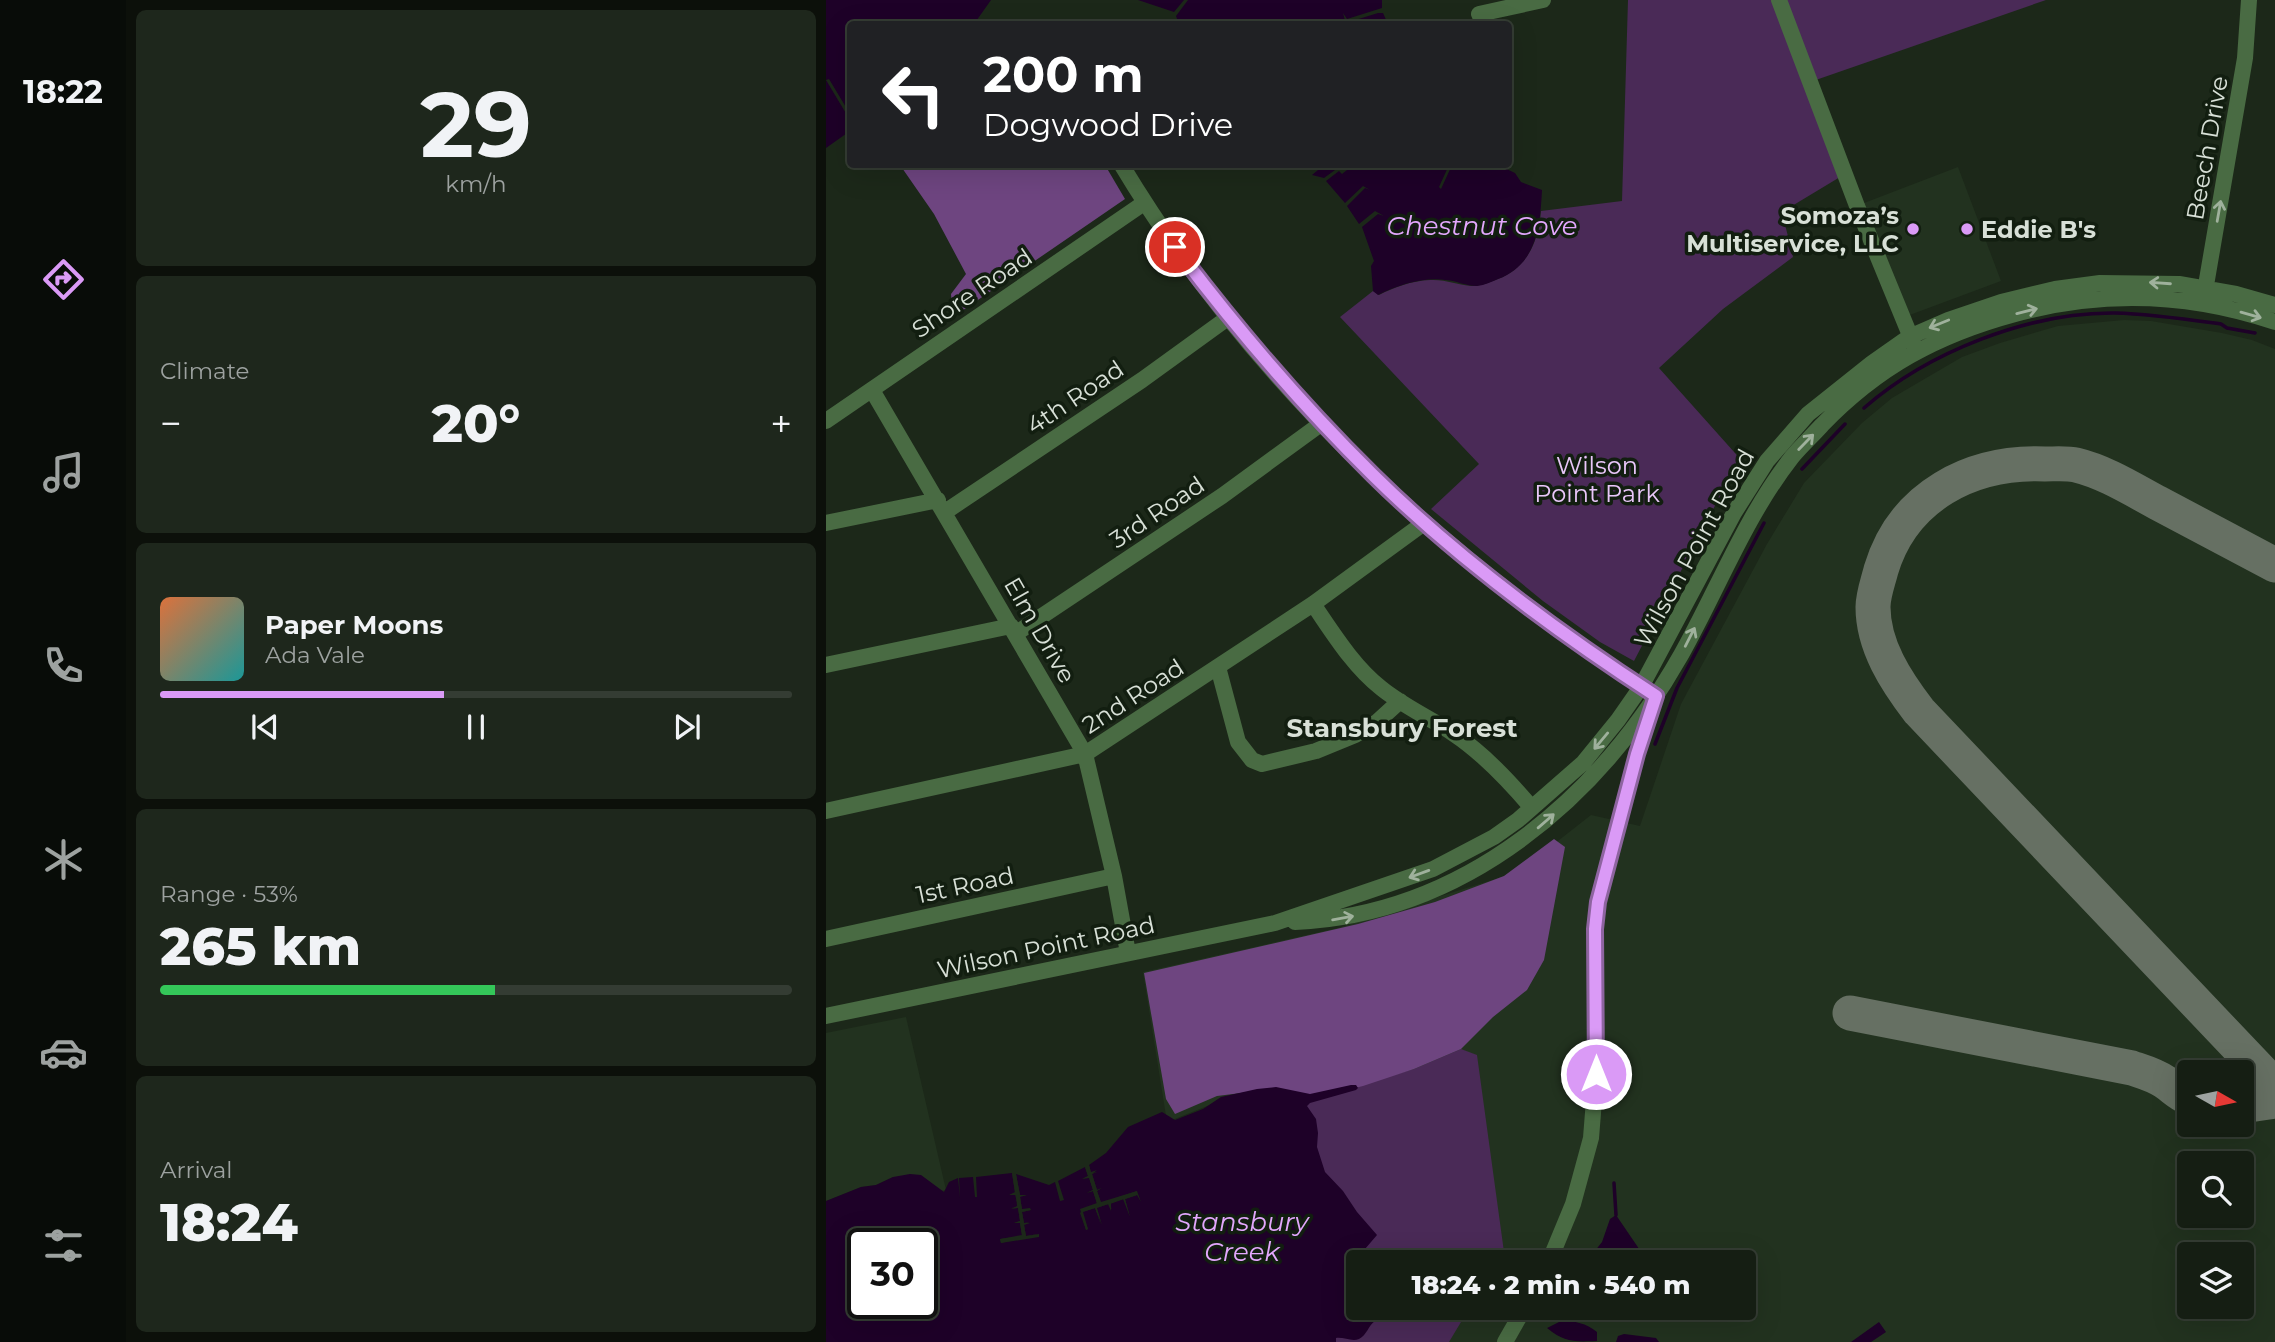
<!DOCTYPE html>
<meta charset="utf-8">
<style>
:root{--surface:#151e13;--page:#1e271c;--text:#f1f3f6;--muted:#9da2a0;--line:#343c33;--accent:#da9af6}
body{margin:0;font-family:Montserrat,sans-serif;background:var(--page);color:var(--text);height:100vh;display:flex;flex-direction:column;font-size:26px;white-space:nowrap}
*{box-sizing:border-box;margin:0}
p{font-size:23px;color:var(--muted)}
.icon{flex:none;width:38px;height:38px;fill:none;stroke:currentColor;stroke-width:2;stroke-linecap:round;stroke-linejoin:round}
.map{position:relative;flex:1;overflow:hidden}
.details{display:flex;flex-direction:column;gap:10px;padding:10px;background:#0c100a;width:700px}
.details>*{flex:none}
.banner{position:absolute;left:21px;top:21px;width:665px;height:147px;border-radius:7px;box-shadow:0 7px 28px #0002,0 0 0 2px var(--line);background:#202124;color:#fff;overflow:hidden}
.needle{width:46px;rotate:99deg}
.tools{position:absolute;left:1351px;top:1060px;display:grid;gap:14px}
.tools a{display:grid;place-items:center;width:77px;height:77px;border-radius:7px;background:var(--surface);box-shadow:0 7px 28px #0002,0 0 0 2px var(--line);font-size:35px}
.speed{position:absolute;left:21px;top:1228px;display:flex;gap:14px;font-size:35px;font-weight:700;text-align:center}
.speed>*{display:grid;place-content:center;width:91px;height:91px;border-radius:50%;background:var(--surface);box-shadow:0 7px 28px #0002,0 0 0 2px var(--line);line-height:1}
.speed .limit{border:4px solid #111;border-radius:10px;background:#fff;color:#111}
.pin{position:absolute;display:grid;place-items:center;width:60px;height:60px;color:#fff;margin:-30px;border:4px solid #fff;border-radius:50%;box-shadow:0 2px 7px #0007}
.me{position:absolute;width:77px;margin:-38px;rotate:0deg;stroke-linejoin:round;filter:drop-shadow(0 0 5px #0008)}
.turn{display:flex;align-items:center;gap:24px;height:147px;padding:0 21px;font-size:32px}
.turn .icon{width:91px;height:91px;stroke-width:2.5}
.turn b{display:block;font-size:49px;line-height:60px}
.big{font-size:52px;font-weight:800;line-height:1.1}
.details .card{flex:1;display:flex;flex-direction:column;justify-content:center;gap:10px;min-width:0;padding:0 24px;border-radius:10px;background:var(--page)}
.details .dial{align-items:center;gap:0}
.dial b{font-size:91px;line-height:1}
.song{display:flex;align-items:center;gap:21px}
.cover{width:84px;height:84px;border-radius:10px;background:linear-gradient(135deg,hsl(20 70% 55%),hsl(180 70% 35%))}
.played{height:7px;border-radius:4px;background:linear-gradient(90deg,var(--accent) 45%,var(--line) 45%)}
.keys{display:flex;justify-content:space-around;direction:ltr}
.heat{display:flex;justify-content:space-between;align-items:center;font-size:38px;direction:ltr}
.charge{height:10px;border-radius:5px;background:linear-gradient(90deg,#34c759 53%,var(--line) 0)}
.trip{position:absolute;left:520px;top:1250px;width:410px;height:70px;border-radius:7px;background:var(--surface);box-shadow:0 7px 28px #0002,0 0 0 2px var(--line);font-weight:800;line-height:70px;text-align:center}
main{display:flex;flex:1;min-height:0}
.menu{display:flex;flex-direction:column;width:126px;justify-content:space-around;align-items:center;background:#080c08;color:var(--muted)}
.menu .icon{width:49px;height:49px}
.menu .selected{color:var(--accent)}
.menu b{font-size:32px;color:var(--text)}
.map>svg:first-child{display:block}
.built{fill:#22321f;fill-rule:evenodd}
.green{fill:#4a2a57}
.forest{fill:#6e4580}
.water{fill:#1e0128;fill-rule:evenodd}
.pier{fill:#1c2819}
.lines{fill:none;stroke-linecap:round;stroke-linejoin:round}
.stream{stroke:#1e0128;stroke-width:3.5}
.taxiway{stroke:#667063;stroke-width:35}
.minor{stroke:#496b43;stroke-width:16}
.oneway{stroke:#9fb19c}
.route-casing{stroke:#8e64a0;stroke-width:18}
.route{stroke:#da9af6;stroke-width:12}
.poi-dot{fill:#da9af6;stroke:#121e10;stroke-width:2.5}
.labels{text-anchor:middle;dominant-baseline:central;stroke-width:7;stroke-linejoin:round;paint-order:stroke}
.street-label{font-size:24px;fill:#d8e0d7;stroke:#121e10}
.poi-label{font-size:24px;font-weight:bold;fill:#d8e0d7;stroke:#121e10;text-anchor:end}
.park-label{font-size:24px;fill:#eac7fa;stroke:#121e10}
.water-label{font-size:26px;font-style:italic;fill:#e3a7fd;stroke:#121e10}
.neighbourhood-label{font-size:26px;font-weight:bold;fill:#d8e0d7;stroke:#121e10}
</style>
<main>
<nav class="menu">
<b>18:22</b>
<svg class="icon selected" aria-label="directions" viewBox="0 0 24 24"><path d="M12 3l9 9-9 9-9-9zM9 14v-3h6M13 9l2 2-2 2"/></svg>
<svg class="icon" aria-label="music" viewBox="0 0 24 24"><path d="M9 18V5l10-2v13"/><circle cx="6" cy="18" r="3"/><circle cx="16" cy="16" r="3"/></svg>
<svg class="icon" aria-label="phone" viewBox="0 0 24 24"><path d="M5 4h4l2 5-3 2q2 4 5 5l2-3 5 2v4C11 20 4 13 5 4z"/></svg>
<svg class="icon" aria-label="climate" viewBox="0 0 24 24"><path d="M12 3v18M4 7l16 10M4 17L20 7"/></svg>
<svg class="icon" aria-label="car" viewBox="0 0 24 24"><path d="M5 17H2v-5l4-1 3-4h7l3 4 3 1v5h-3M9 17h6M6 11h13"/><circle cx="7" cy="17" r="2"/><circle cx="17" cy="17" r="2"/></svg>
<svg class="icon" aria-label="filters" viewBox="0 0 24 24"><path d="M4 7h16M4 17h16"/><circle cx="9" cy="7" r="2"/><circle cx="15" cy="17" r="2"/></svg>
</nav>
<section class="details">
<div class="card dial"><b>29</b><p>km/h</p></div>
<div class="card"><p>Climate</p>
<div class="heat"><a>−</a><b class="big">20°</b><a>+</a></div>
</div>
<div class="card">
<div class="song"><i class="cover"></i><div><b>Paper Moons</b><p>Ada Vale</p></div></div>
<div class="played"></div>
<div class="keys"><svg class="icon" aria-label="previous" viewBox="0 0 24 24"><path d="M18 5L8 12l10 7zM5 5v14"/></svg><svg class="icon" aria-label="pause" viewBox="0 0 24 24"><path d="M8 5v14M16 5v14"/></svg><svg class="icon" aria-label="next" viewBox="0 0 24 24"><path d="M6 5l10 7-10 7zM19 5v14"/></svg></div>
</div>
<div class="card"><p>Range · 53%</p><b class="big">265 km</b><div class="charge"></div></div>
<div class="card"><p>Arrival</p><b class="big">18:24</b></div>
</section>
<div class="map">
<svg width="1449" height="1342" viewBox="0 0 1449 1342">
<rect width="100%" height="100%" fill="#1c2819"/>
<path class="built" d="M1132,167L1175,281L1081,316L1038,203Z
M1298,320L1325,321L1396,333L1426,340L1449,349V1342H505L423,1099L381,1106L341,1122L317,972L512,928L676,877L714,855L765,815L814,826L855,704L941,544L978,483L1036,423L1066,398L1136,357L1174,343L1232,326ZM1363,1073H1416V1125H1363ZM1363,1164H1416V1216H1363ZM1363,1255H1416V1307H1363ZM532,1262H917V1307H532Z
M80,1017L120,1190L115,1191L67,1177L50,1185L35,1187L0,1201V1033Z"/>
<path class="green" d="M802,0H1220L984,82L1019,174L956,212L967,257L897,309L833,368L917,462L893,498L808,661L774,642L717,601L605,509L653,464L514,317L547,291L553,295C569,287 585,281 604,280C619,279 632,285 646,286C656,286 664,282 672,279C701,268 713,241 715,211L796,201Z
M635,1049L651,1055L678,1252L672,1262H532V1307H644L623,1342H506L498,1179L473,1103L588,1069Z"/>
<path class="forest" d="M74,165H279L299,199L127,317L125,294L140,274L108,214Z
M728,839L739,847L718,960L701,990L667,1017L635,1049L588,1069L537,1086L496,1096L431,1091L391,1096L349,1114L340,1099L318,973L532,924L609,902L678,876Z"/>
<path class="water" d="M0,0H165L148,24H24V114L3,79L0,80L24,120V131L0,148Z
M312,0H358L348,12Z
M362,0H556V8L521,19L517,13L520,24H353L350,16Z
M552,13H557L562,24H524L523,22Z
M498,165H516L498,178L486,175Z
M522,165H623L613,187L615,189L626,165H672L689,173L695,182L716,190C714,227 711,264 672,279C665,282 659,285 651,286C640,286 631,281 620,280C596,277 573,285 552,295L547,291L545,266L548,261L536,227L552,214L558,216L549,211L533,224L521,206L539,188L544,190L537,186L519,203L500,181L513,171L516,174L521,170L519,167Z
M525,1085H530L532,1088L530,1090L484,1103L481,1106L490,1119L492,1133L491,1147L499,1172L517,1191L531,1212L551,1235L539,1249L537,1262H532V1307H574C566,1317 558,1315 549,1321C542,1326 541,1335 533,1339C526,1342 518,1337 510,1338V1342H0V1201L35,1187L50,1185L67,1177L84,1174L95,1175L118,1192L123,1182L132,1178L134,1198L133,1178L147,1177L149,1197H151L150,1177L186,1173L189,1193L183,1195L189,1194L192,1207L185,1208H192L194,1221L188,1223H194L196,1236L174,1239L175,1243L212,1234L200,1236L198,1224L204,1222L198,1223L196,1212L205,1210H196L194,1196L201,1195H194L190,1174L223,1185L229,1182L234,1201L238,1200L232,1181L259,1167L262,1176L256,1179L263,1177L267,1190L261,1193L267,1191L271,1204L255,1212L254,1213L260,1230L262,1229L256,1212L269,1208L275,1225L270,1208L283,1204L286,1210L284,1204L298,1199L304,1217L299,1199L311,1195V1191L275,1203L271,1191L275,1188L271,1190L266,1174L271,1172L265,1173L263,1165L280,1153L302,1127L336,1112L349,1120L377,1109L395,1097L431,1089L450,1087L484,1094ZM37,1244H96V1304H37Z
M790,1215L822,1262H760L776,1242L784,1219Z
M768,1307H867V1308C845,1330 793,1314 768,1307Z
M735,1321C749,1321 760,1323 771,1332V1341C747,1342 738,1342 721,1328Z
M1053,1322L1060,1332L1045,1342H1025Z
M798,1334L830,1338L833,1342H790L792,1336Z"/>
<path class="pier" d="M263,1165L265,1172L271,1170L266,1174L271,1190L276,1188L271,1191L275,1202L311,1191L315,1202L311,1195L299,1199L304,1217L297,1199L285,1203V1211L282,1204L271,1208L276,1225L269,1208L257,1212L262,1229L260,1230L254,1209L271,1203L267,1191L260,1193L267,1190L263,1178L256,1179L262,1176L259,1167Z
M186,1173L190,1174L194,1195H201L194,1197L196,1209L204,1208L205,1210L196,1212L198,1223H204L198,1225L200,1236L213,1234V1237L175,1243L174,1239L196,1235L194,1223H188L194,1221L192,1208L185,1209L191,1206L190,1195H183L189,1192Z"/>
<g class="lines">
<path class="stream" d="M1038,408C1102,352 1203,312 1289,313C1325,314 1359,319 1395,324L1401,328L1429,333
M976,469L1019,424
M829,744L851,688L938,523
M788,1183L790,1215"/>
<path class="taxiway" d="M1449,565C1410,544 1371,524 1332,503C1306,489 1279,472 1250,465C1241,463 1229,464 1219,464C1145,461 1077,496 1055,570C1052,582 1047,595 1047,607C1047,646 1070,681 1093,711L1449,1086
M1024,1013L1306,1068C1318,1072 1329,1075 1339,1082C1348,1088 1353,1094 1363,1098
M1416,1106L1449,1101"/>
<path class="minor" d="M953,0L1031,206L1088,345
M653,14L717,0
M295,164C424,379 615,557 824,692
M1378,297L1419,58L1423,0
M46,390L259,754L288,876L302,953
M0,421L318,203
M119,512L316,380L403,317
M0,523L112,500
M487,604C507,633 527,666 555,688C577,706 604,718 628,734C658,754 683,781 706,808
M189,634L396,496L496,423
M0,665L185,626
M392,667L412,742L426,760L436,764L490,751L529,735L551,722L574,701
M0,811L259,754L487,604L598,523
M469,922C639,914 774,798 855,655C892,589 919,517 966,457C975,446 986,436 996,425C1052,367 1111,335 1189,314C1277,290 1363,293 1449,322
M0,939L288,876
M0,1016L449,923L607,869L668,837L692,820L757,763L792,720L815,687L908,513L941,461L982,414L1046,363L1083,337L1122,320L1175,302L1229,289L1274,283L1353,284L1410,294L1449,305
M723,1262L747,1204L765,1138L770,1075L769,929L772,902L811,754L825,712
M679,1342L699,1307"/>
</g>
<defs><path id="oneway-shaft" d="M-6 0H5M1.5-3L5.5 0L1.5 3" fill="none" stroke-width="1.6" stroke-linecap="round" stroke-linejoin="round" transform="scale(1.75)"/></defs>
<g class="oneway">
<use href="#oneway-shaft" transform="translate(1393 211) rotate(-80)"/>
<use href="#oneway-shaft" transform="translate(1334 283) rotate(-176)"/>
<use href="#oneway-shaft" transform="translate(1201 311) rotate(-14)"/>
<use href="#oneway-shaft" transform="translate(1425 315) rotate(16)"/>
<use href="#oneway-shaft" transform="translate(1113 324) rotate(158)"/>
<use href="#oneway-shaft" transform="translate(980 442) rotate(-46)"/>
<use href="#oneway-shaft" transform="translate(864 637) rotate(-63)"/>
<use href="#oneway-shaft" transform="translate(775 741) rotate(130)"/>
<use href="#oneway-shaft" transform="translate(720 821) rotate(-41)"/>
<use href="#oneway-shaft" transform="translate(593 874) rotate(160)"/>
<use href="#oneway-shaft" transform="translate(517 918) rotate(-10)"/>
</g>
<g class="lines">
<g class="route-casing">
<path id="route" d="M349,247C410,328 475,404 547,475C632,559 730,631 830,696L811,754L772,902L769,929L770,1074"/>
</g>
<use href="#route" class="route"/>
</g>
<g class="poi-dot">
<circle cx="1087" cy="229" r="7"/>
<circle cx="1141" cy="229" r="7"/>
</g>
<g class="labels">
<g class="street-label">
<text transform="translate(1381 148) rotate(-80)">Beech Drive</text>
<text transform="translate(146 293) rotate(-34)">Shore Road</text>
<text transform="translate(249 397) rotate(-34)">4th Road</text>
<text transform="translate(331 512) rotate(-34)">3rd Road</text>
<text transform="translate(868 548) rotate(-61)">Wilson Point Road</text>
<text transform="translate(214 630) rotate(60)">Elm Drive</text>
<text transform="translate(307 696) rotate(-33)">2nd Road</text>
<text transform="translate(139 885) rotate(-12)">1st Road</text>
<text transform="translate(220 947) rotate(-12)">Wilson Point Road</text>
</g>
<g class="poi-label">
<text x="1073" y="215">Somoza’s<tspan x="1073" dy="28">Multiservice, LLC</tspan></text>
<text x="1155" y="229" text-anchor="start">Eddie B's</text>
</g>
<g class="park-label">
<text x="771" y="465">Wilson<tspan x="771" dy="28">Point Park</tspan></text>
</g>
<g class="water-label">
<text x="656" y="226">Chestnut Cove</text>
<text x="416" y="1222">Stansbury<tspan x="416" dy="30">Creek</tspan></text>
</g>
<g class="neighbourhood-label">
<text x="576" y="728">Stansbury Forest</text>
</g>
</g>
</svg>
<div class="tools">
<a><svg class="needle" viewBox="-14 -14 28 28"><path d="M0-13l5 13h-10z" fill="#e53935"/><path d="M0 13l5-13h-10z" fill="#9da2a0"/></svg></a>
<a><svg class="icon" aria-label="search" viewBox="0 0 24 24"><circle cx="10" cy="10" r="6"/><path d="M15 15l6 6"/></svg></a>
<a><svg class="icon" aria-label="layers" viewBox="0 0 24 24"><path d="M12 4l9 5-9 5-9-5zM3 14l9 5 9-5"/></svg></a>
</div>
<div class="speed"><div class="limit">30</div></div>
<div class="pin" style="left:349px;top:247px;background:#d93025"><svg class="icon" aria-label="arrive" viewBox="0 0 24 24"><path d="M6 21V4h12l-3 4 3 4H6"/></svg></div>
<svg class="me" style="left:770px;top:1074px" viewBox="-20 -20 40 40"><circle r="17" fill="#da9af6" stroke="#fff" stroke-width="3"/><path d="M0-11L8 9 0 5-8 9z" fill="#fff"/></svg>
<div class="trip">18:24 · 2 min · 540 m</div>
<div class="banner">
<div class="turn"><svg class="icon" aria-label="left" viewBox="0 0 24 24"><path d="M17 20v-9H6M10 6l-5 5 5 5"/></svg><div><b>200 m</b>Dogwood Drive</div></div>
</div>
</div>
</main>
